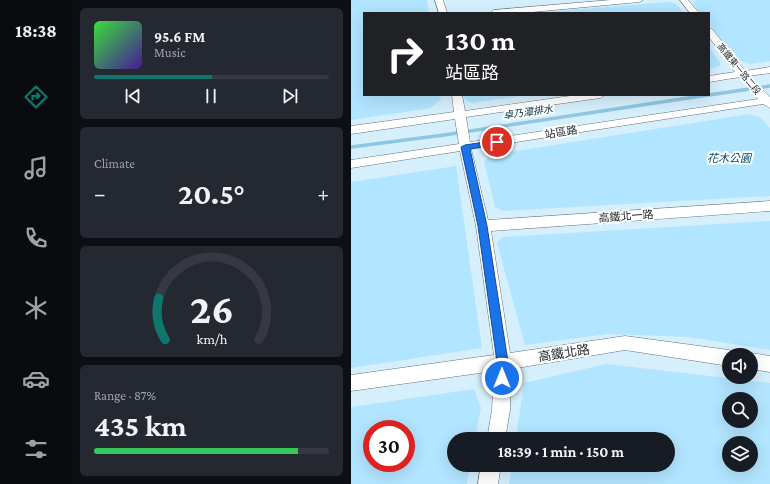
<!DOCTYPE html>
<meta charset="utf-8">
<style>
:root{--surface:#171b24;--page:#242831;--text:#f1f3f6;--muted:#9ea1a6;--line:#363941;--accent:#0f766e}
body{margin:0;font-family:"Crimson Pro","Noto Sans TC",serif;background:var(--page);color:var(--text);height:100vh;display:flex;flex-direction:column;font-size:15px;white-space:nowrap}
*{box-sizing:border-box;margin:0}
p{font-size:13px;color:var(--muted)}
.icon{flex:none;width:22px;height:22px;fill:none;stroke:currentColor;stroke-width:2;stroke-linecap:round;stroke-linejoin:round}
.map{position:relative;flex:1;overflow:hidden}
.drawer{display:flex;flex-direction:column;gap:8px;padding:8px;background:#0d0f14;width:279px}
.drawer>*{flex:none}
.hud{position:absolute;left:12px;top:12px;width:347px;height:84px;border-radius:0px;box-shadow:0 4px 16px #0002;background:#202124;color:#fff;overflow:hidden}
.tools{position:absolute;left:371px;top:348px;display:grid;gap:8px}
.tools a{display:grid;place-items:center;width:36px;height:36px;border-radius:50%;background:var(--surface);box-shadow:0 4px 16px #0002;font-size:20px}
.speed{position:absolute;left:12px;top:420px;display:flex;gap:8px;font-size:20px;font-weight:700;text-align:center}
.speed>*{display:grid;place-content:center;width:52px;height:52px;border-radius:50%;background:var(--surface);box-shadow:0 4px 16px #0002;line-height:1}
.speed .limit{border:6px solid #d22;background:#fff;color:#111}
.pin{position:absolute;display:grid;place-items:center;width:34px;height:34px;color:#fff;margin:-17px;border:2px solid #fff;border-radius:50%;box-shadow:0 1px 4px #0007}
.me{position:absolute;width:44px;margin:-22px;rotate:0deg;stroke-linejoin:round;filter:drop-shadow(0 0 3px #0008)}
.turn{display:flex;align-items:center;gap:14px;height:84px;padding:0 16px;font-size:18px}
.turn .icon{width:52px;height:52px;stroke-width:2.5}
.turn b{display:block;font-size:28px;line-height:34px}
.big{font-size:30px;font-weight:700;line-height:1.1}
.drawer .widget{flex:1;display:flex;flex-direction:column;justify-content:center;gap:6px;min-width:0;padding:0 14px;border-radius:6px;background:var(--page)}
.drawer .dial{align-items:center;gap:0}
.dial svg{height:104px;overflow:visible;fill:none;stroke:var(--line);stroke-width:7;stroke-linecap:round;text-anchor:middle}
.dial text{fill:var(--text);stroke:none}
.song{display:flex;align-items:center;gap:12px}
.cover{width:48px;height:48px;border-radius:6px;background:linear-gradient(135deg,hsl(120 70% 55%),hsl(260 70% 35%))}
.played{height:4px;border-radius:2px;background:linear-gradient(90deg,var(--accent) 50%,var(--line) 50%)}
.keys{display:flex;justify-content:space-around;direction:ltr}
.heat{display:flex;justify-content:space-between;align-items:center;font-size:22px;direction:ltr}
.charge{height:6px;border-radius:3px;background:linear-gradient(90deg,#34c759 87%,var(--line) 0)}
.trip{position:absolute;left:96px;top:432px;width:228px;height:40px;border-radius:20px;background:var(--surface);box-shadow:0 4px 16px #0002;font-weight:700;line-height:40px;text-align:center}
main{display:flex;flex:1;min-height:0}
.tabs{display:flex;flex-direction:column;width:72px;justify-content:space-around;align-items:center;background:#090b0e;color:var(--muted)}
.tabs .icon{width:28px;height:28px}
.tabs .selected{color:var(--accent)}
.tabs b{font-size:18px;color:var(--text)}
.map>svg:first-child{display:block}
.built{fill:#d6effc;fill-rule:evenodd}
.green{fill:#b2e5ff;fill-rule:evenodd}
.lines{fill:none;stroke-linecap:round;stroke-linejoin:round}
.stream{stroke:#8fc6e1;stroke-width:3.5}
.street-casing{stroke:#627179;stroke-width:1}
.street{fill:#fff;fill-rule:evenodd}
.route{fill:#1a73e8;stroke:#114b97}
.labels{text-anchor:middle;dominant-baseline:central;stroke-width:4;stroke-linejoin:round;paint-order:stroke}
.far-street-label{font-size:9px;fill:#262c2f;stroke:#fff}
.far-water-label{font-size:10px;font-style:italic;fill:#003244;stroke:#fff}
.street-label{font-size:11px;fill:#262c2f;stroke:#fff}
.park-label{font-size:11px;font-style:italic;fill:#004c67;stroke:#fff}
.near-street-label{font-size:13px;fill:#262c2f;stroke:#fff}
</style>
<main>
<nav class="tabs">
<b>18:38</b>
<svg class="icon selected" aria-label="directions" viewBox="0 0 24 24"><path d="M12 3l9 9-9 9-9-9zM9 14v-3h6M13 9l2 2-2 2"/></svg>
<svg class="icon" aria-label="music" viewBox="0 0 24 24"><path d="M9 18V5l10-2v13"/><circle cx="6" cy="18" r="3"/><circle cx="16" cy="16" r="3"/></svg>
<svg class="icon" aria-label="phone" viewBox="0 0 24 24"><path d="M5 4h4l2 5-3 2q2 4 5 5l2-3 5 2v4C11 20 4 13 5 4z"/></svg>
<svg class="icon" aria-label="climate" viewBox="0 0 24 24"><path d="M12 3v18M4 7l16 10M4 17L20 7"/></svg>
<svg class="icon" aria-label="car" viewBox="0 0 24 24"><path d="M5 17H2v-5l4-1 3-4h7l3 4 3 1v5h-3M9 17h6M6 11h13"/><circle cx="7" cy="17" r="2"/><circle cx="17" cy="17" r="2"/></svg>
<svg class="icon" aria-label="filters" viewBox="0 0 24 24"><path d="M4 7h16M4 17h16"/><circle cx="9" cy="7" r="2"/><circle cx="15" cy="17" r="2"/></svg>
</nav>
<section class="drawer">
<div class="widget">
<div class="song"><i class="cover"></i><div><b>95.6 FM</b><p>Music</p></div></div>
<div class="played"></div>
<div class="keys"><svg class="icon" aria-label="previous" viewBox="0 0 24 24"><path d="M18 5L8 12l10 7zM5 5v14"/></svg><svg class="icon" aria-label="pause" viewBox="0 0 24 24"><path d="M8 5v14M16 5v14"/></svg><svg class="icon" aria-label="next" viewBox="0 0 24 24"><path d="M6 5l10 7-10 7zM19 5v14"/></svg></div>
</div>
<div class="widget"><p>Climate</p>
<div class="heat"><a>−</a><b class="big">20.5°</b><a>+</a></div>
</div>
<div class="widget dial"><svg viewBox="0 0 100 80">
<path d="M14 69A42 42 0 1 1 86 69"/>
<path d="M14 69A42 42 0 0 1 9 37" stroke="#0f766e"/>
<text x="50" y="56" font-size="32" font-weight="700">26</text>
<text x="50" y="72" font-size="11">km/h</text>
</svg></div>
<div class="widget"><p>Range · 87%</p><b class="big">435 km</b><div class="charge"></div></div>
</section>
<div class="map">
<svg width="419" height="484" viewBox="0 0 419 484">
<rect width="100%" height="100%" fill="#e9f7fe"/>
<path class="built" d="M0,0H419V484H0ZM13,13H358V95H13ZM378,355H400V377H378ZM378,399H400V421H378ZM21,429H55V463H21ZM103,439H317V465H103ZM378,443H400V465H378Z"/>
<path class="green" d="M0,0H76L78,13H13V95H89L90,99L80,108L0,120Z
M345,0H419V61L399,64L392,62L384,57L358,24V13H349L342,4Z
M317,2L325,4L333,13H181Z
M358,47L369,62V66L358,69Z
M111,95H175L121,103L116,101Z
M399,114L410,118L419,128V196L152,211L144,207L133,161L139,155Z
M105,166L131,348L0,368V182Z
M419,221V350L338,337L257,334L174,345L146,243L151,237Z
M255,364L419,383V484H158L161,465H317V439H165L173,383ZM378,399H400V421H378ZM378,443H400V465H378Z
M123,389L130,408L124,439H103V465H120L116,484H0V407ZM21,429H55V463H21Z"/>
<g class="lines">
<path class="stream" d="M358,95L419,86
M0,147L93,135L357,95"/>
<g class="street-casing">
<path id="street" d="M84,0H92L96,13H88Z
M260,0H292L288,2L171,13H139L143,10Z
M329,0H337L348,13H339Z
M358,28L361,29L394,71L419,67V73L398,76L419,97V108L412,104L120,149L137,220L419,201V211L140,231L159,353L274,336L378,350L384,352L385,355H378V366L274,350L160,369L159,410L154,439H136L141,410L143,371L0,391V375L143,355L125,226L109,151L0,168V160L108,144L104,119L0,134V126L103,112L101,95H111L114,111L226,95H254L249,98L115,117L119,142L407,99L389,77L358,82V76L384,72L358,37Z
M400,353L419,356V372L400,369V355H395Z
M130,465H150L147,484H127Z"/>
</g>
<use href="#street" class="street"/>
</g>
<path class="route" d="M146,140L150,142L149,144L119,149L136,226L157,362V378L155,382L151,383L147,382L145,378L146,362L127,226L110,147L114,145Z"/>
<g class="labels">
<g class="far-street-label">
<text transform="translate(388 69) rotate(51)">高鐵東一路二段</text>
</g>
<g class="far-water-label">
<text transform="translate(177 112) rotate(-8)">卓乃潭排水</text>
</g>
<g class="street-label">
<text transform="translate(210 132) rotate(-9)">站區路</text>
<text transform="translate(275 216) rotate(-4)">高鐵北一路</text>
</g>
<g class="park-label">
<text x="378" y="158">花木公園</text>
</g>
<g class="near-street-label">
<text transform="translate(213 353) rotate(-9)">高鐵北路</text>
</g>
</g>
</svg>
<div class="tools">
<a><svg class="icon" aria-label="sound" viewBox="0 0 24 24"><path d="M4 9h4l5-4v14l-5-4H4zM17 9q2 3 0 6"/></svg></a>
<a><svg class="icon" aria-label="search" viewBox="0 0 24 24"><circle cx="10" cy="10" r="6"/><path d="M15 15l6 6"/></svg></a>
<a><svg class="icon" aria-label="layers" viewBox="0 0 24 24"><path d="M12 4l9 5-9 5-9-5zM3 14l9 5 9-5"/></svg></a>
</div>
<div class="speed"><div class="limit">30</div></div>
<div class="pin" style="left:146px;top:142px;background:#d93025"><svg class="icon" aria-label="arrive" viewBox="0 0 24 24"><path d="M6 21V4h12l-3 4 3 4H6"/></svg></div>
<svg class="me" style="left:151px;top:378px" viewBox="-20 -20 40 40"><circle r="17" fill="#1a73e8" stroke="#fff" stroke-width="3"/><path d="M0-11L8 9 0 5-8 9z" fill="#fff"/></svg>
<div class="trip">18:39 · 1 min · 150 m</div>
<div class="hud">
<div class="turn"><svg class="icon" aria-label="right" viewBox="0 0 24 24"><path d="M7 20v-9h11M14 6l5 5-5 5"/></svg><div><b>130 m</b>站區路</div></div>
</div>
</div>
</main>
